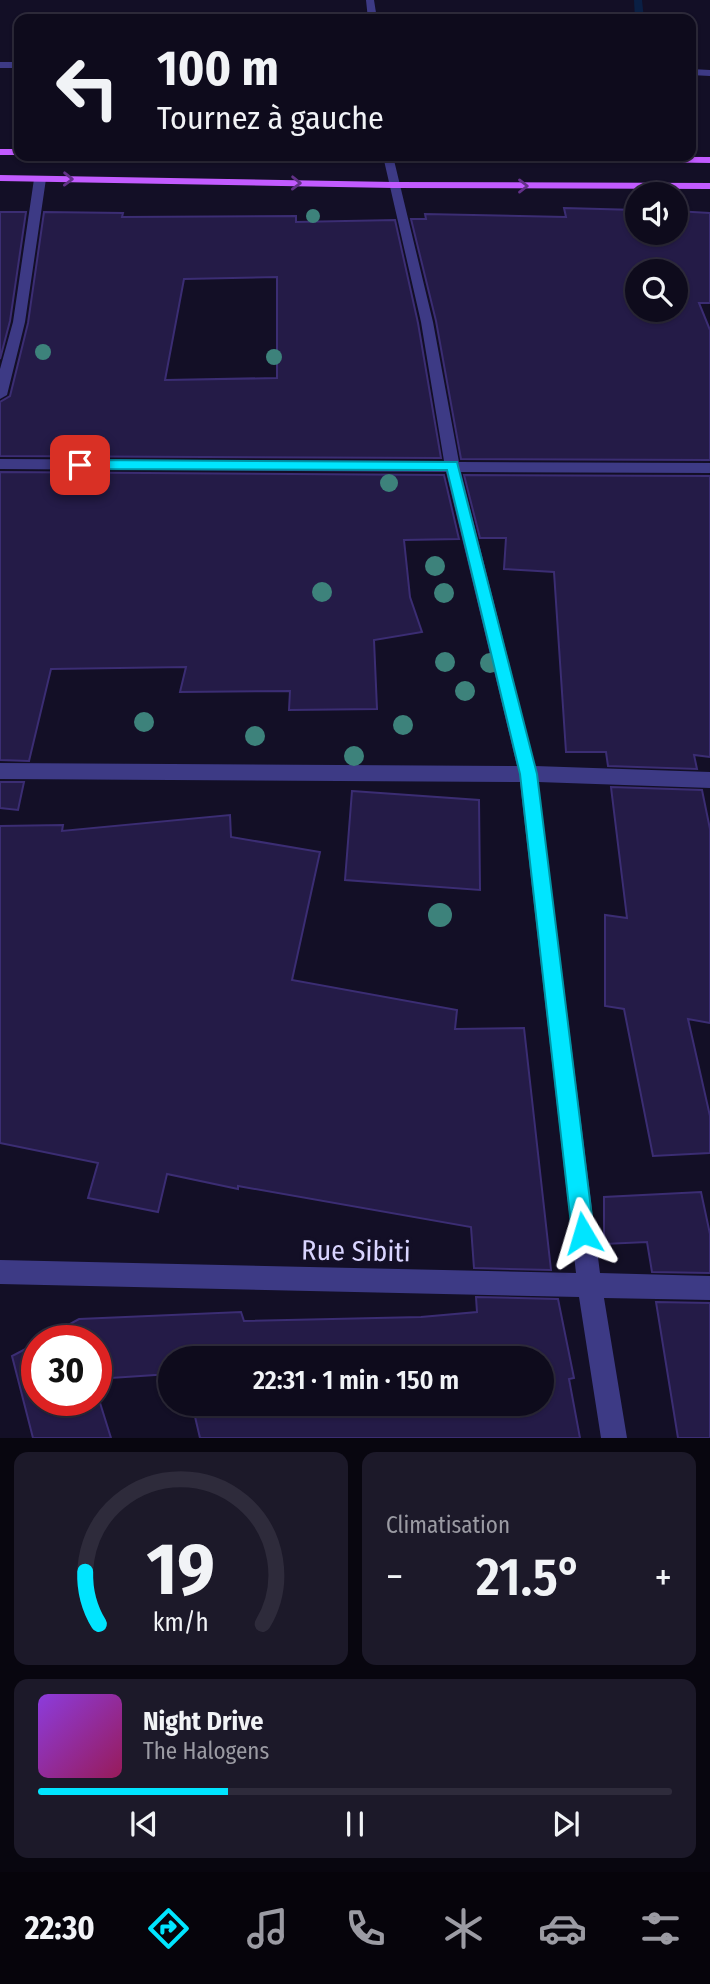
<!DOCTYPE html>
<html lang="fr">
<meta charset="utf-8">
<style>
:root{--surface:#0e0b1c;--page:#1c1929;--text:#f1f3f6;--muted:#9b9ba3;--line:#2e2b3b;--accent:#00e5ff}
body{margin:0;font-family:"Fira Sans Condensed",sans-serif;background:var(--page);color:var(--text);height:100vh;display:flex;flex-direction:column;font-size:26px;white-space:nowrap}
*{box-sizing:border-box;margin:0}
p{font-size:23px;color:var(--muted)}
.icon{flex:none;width:38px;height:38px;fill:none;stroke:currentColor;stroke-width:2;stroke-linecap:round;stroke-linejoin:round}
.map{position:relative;height:1438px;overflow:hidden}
.details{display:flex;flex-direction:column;gap:14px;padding:14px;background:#08060f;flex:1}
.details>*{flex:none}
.banner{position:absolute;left:14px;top:14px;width:682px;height:147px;border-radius:14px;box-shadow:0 2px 5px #0004,0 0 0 2px var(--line);background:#0e0b1c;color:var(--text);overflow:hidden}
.controls{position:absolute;left:625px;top:182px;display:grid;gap:14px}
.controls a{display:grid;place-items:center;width:63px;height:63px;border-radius:50%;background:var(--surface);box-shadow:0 2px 5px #0004,0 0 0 2px var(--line);font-size:35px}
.speed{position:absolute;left:21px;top:1325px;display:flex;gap:14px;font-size:35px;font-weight:700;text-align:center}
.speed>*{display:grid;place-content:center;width:91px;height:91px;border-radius:50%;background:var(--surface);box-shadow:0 2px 5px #0004,0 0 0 2px var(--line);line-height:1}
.speed .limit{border:10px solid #d22;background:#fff;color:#111}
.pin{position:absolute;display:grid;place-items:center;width:60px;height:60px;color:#fff;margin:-30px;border-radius:14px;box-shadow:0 4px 10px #0006}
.me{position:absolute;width:77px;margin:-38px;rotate:353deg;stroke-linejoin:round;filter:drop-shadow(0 0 5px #0008)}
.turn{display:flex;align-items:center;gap:24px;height:147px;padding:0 28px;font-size:32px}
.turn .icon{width:91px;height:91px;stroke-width:2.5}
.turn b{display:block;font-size:49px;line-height:60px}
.big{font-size:52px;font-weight:600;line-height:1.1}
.details .card{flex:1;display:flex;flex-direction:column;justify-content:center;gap:10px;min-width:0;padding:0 24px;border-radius:14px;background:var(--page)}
.details .dial{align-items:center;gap:0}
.dial svg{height:182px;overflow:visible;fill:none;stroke:var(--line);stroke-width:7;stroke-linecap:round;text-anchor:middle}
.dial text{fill:var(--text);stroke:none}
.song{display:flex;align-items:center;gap:21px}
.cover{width:84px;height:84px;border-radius:10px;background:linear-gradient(135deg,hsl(270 70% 55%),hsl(330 70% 35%))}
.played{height:7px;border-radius:4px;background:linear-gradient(90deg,var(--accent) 30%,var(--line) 30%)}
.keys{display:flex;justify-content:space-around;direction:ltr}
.heat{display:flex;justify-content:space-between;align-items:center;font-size:38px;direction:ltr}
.details .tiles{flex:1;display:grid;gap:14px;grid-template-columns:1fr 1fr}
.card:last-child{grid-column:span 2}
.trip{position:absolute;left:158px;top:1346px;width:396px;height:70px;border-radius:35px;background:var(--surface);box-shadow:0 2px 5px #0004,0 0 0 2px var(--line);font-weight:600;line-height:70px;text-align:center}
.tabs{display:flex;height:112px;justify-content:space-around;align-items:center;background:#06040b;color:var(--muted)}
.tabs .icon{width:49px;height:49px}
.tabs .on{color:var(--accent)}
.tabs b{font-size:32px;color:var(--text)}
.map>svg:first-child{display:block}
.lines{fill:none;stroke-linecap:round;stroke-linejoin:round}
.stream{fill:#0a1f44;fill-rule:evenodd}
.building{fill:#241b47;stroke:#3b2d73;stroke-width:2;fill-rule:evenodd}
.minor{fill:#3d3a85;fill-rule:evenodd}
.primary{fill:#c25bff;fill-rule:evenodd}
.tree{fill:#3d827b}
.oneway{stroke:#623188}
.route{fill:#00e5ff;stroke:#0095a6;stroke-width:2}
.labels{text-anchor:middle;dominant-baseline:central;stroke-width:7;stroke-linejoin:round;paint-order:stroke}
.near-street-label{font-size:28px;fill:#d9d4ff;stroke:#130f26}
</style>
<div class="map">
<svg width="710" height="1438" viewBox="0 0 710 1438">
<rect width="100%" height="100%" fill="#130f26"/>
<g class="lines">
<path class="stream" d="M634,0H642L644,19H635Z"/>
</g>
<path class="building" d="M564,208L637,210V233H676V211L710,213V303H699L710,330V460L461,459L436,321L411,219H426L425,214L566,217ZM637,271H676V310H637Z
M0,212H26L10,321L0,359Z
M44,212L123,213L122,217L296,216V222L395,220L418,323L441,458L0,456V402L10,396L28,323ZM277,277V378L165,380L184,279Z
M0,472L444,475L459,539L404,540L410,597L422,632L374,640L377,709L289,710L290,691L180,692L186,667L51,669L29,761L0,760Z
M464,475L710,476V757L694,755L697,769L608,766L606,752H566L554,572L504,569L506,538H480Z
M0,782H24L18,810L0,808Z
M611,787L702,790L710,829V1023L688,1019L710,1116V1153L653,1156L624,1009L605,1006V915L627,918Z
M352,791L479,800L480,890L345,880Z
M230,815L231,837L320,852L292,980L457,1010L455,1029L524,1028L551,1270L474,1268L471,1227L238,1186V1189L167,1174L158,1212L88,1198L98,1163L0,1143V826L63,825L62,831Z
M701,1192L710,1234V1273L652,1272L647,1242L604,1244V1197Z
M476,1297L558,1299L574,1378L569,1379L580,1438H200L192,1404H541V1358H170V1374L96,1379V1340H41L79,1319L241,1312L244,1321L421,1317L477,1312Z
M656,1302L710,1303V1438H678Z
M37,1343V1400H96V1390L111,1438H33L12,1356Z"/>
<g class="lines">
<path class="minor" d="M366,0H374L377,19H368Z
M0,62H19V68H0Z
M691,69L710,70V76L691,75Z
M383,156H393L433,322L459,462L710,463V473L461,472L535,766L710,772V788L538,782L600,1273L710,1276V1300L604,1298L627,1438H601L579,1297L0,1284V1260L576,1273L520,782L0,779V763L517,766L446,472L0,469V459L444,461L421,322Z
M40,176L46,179L25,322L7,395L0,399V369L13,322L34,179Z"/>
<path class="primary" d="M0,149H19V155H0Z
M424,156L710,157V163L429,159Z
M0,175L393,182L710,183V189L393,188L0,181Z"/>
</g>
<g class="tree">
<circle cx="313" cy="216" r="7"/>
<circle cx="43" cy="352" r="8"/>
<circle cx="274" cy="357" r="8"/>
<circle cx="389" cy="483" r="9"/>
<circle cx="435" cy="566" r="10"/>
<circle cx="322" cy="592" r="10"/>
<circle cx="444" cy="593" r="10"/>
<circle cx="445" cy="662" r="10"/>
<circle cx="490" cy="663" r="10"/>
<circle cx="465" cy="691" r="10"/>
<circle cx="144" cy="722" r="10"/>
<circle cx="403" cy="725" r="10"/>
<circle cx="255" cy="736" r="10"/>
<circle cx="354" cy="756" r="10"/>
<circle cx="440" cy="915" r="12"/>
</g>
<defs><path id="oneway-chevron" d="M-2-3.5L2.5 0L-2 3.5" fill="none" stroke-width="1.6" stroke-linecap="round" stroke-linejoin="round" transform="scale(1.75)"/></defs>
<g class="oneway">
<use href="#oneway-chevron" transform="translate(68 179) rotate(1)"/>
<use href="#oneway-chevron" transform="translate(296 183) rotate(1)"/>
<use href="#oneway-chevron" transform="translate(523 186)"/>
</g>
<path class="route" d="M80,460L457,462L537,774L594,1233L591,1240L583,1244L575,1240L572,1233L520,774L447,470L80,469L73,465Z"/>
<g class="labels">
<g class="near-street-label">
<text transform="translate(356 1251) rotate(1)">Rue Sibiti</text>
</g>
</g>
</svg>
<div class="controls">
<a><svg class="icon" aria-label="sound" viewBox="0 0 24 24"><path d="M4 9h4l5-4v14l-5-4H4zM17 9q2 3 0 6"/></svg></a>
<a><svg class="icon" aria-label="search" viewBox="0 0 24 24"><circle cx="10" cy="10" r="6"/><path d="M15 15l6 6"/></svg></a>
</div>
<div class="speed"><div class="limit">30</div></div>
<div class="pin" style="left:80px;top:465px;background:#d93025"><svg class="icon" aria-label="arrive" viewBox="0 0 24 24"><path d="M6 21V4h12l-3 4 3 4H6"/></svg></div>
<svg class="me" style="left:583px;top:1233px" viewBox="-20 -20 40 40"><path d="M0-17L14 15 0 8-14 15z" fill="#00e5ff" stroke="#fff" stroke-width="4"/></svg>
<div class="trip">22:31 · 1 min · 150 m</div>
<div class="banner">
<div class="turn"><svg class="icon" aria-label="left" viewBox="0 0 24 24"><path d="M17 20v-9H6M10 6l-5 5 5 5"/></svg><div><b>100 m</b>Tournez à gauche</div></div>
</div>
</div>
<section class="details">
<div class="tiles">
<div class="card dial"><svg viewBox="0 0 100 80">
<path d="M14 69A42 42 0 1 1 86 69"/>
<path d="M14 69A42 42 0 0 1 8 46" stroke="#00e5ff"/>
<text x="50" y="56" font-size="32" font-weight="700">19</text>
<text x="50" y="72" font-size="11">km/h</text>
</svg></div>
<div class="card"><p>Climatisation</p>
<div class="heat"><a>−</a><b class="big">21.5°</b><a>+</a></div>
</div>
<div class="card">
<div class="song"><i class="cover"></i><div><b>Night Drive</b><p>The Halogens</p></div></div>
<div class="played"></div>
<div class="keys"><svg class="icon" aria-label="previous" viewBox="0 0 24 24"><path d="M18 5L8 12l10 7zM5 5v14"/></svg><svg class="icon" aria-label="pause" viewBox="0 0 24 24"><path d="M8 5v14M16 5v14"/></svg><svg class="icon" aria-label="next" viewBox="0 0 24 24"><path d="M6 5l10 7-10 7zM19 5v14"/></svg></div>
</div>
</div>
</section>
<nav class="tabs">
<b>22:30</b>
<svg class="icon on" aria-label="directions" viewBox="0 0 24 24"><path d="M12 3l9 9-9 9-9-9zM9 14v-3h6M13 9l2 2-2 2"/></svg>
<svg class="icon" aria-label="music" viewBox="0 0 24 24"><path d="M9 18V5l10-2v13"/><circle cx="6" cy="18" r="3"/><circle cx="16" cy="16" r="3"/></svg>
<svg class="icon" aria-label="phone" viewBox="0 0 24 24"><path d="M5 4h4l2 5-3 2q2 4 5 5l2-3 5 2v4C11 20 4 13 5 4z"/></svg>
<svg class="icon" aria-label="climate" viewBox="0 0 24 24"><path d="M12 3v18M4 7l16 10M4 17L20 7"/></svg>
<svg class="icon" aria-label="car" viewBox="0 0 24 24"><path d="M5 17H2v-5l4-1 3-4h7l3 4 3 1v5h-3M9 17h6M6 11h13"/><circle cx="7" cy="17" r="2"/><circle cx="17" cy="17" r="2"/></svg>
<svg class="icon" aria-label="filters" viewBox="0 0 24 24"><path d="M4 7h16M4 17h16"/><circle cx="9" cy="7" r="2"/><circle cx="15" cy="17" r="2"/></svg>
</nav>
